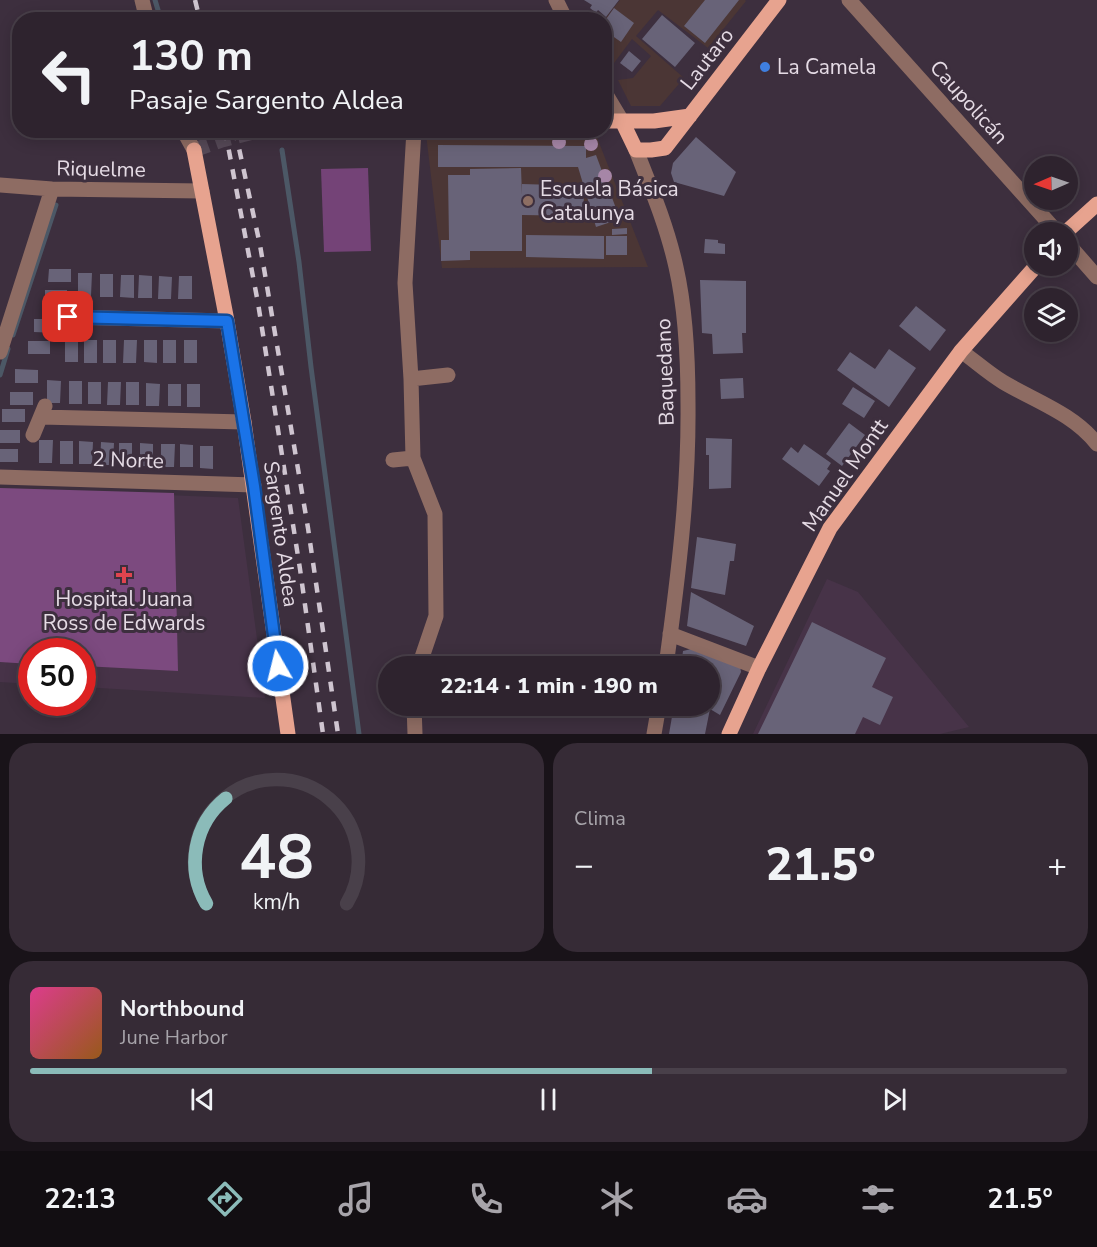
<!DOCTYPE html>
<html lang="es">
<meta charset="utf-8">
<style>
:root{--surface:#2e232e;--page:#362b36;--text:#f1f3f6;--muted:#a7a4aa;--line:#49404a;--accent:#8bbbb9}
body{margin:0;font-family:"Nunito Sans",sans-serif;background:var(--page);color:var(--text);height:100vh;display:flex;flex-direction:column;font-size:22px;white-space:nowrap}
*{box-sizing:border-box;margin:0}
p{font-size:20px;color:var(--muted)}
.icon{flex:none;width:33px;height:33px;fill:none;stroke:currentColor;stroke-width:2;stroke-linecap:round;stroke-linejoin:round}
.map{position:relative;height:734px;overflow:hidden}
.drawer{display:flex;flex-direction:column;gap:9px;padding:9px;background:#191319;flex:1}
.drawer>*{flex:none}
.guide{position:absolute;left:12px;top:12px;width:600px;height:126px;border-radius:24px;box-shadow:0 3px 15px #0003,0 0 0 2px var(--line);background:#2e232e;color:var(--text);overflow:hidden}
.needle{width:39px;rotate:268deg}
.controls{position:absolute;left:1024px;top:156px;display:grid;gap:12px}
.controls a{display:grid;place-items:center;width:54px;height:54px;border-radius:50%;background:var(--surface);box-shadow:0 3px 15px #0003,0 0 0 2px var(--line);font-size:30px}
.speed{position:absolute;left:18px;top:638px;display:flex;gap:12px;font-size:30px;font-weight:700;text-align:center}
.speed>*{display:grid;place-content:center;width:78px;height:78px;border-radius:50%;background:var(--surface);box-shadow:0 3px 15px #0003,0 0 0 2px var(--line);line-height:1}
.speed .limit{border:9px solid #d22;background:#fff;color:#111}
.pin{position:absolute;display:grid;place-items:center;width:51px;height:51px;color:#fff;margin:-26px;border-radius:12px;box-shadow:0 3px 9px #0006}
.me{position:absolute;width:66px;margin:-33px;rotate:352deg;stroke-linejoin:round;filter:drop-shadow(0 0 4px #0008)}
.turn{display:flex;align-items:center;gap:21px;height:126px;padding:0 18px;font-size:27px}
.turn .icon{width:78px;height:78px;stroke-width:2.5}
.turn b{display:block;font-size:42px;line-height:51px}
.big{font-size:45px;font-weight:800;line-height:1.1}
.drawer .card{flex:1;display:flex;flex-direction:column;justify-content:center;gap:9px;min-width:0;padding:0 21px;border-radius:24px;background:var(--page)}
.drawer .dial{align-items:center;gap:0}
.dial svg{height:156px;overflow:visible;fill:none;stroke:var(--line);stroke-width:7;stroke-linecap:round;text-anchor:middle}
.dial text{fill:var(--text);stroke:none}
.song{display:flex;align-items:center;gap:18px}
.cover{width:72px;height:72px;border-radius:9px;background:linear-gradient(135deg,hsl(330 70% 55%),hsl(30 70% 35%))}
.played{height:6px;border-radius:3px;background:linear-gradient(90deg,var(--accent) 60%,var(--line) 60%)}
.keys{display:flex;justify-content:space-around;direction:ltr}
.heat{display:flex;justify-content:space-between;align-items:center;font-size:33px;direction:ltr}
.drawer .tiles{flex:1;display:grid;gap:9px;grid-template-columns:1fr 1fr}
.card:last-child{grid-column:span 2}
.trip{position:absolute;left:378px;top:656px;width:342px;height:60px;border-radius:30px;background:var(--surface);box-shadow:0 3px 15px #0003,0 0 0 2px var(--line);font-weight:800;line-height:60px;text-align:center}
.tab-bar{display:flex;height:96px;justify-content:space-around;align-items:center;background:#120e12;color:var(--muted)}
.tab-bar .icon{width:42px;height:42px}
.tab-bar .on{color:var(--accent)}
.tab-bar b{font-size:27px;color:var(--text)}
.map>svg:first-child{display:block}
.built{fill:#473348}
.education{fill:#4b3635}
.green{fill:#744377}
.forest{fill:#7c4a7f}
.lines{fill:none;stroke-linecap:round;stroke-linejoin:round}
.stream{stroke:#4c5866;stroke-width:5}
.building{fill:#686378}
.major-tunnel{stroke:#564957;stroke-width:15;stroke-dasharray:15 8;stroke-linecap:butt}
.minor{stroke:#8e6c63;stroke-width:15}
.major{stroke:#e7a38f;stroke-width:15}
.rail{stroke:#cfc5d0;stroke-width:4.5;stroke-dasharray:10 10;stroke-linecap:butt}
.tree{fill:#a686a7}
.route-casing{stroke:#114b97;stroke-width:15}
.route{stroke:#1a73e8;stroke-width:10}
.shop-dot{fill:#3f7fe0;stroke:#3d2f3e;stroke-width:2}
.education-dot{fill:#8d6e63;stroke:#3d2f3e;stroke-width:2}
.health-dot{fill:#e0444e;stroke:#3d2f3e;stroke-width:2}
.labels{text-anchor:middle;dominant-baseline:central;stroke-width:6;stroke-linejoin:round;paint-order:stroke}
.street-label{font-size:21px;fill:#e5dbe5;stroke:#3d2f3e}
.poi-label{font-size:21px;fill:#e5dbe5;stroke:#3d2f3e;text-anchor:start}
</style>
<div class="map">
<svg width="1097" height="734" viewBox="0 0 1097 734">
<rect width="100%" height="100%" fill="#3d2f3e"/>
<path class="built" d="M0,488L238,498L265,698L83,687L82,651H32L31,684L0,682Z
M827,579L858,592L969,727L940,734H753Z"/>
<path class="education" d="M620,0H745L746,1L708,48L658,10L636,36L684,78L660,106H631L618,80L633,78L651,56L632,39L611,67L605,54L604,20Z
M426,134L596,135L648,267L442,268Z"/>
<path class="green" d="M368,168L371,251L324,252L321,169Z"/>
<path class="forest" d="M0,488L174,493L178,671L83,666L82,651H32L31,664L0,662Z"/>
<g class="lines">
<path class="stream" d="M155,0L161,20
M282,150L299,262L311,367L359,734
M13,335L56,205
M0,375L8,349"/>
</g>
<path class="building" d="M584,0H619L606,17L598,10L596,13L590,8L592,5Z
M705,0H739L705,43L684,26Z
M614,8L634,23L621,42L604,30V22Z
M662,15L695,43L675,67L642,39Z
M629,51L641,61L632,72L620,63Z
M696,137L736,172L724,196L674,182L671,173L673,163Z
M438,145L586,146V158L596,155L620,219L596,227L578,167H438Z
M521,168L522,195V184L556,185V194H584L583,216L522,215V251H470V260L441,261V240H449L448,175H470V169Z
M627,228V234L612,235V229Z
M526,235L604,236V259L526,257Z
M606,236H627V255H606Z
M705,239L718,240V243L725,244V254L704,253Z
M49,269H71V282H48Z
M78,273H92L91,296H78Z
M100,274H113V297H100Z
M121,275H134V298L120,297Z
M139,275L152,276V298H138Z
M159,276L172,277L171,299H158Z
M179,276H192V299H178Z
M700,280L746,281V333H742L743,353L713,354L712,334L702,333Z
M45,290H67V304L45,303Z
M916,306L946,330L930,351L899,326Z
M34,319H57V333L34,332Z
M65,339H78V362H65Z
M84,340H97V363H84Z
M103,340H116V363H103Z
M124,340H137L136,363H123Z
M144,340H157V363L144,362Z
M163,340H176V363H163Z
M184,340H197V363H184Z
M28,341H50V354H28Z
M889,349L916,368L889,407L837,370L850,352L875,369Z
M15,369L38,370V383H15Z
M743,378L744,398L721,399L720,379Z
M47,380L61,381L60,403H47Z
M69,381H82V404H69Z
M88,382H101V404H88Z
M108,382H121L120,405H107Z
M126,382H139V405H126Z
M146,383L160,384L159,406H146Z
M168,384H181V406H168Z
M187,384H200V407H187Z
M853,387L875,401L864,418L842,404Z
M10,392H33V405H10Z
M2,409H25V422H2Z
M849,423L865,435L842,466L826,454Z
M0,430H20V443H0Z
M706,438L732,439L731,488L709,489V455H706Z
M39,440H53L52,463H39Z
M60,441H73V464H60Z
M79,441L93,442L92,464H79Z
M101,442L114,443L113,465H100Z
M119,443H132V466L119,465Z
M140,443L153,444V466H140Z
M161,444H175L174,467H161Z
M180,444L193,445V467H180Z
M804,444L831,463L827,469L830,471L819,486L782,459L791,447L798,453Z
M200,446H213V469L200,468Z
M0,449H18V462H0Z
M697,537L736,544L734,561H730L725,595L691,588Z
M691,592L754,626L746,646L687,626Z
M812,622L886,658L872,687L893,697L880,725L863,717L855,734H758Z
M691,649L740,665L741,672L720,715L710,709L705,734H669L674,705H710V666H681L683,651Z"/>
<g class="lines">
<path class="major-tunnel" d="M194,150L222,140L261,130"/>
<path class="minor" d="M142,0L147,20
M556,0L566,20
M849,0L1057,232
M604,91L622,121
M183,130L194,150
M414,130L405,283L411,379L413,458L435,514L436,616L419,666
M636,150C651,188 667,226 676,267C686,311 688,357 688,403C689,491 678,578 666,666
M0,185L52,189L202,191
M1068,244L1097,277
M68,317L227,321
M63,330L72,305
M961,351C975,361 988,373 1003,382C1035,401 1074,414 1097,444
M0,352L52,189
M411,379L448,375
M41,417L244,422
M33,435L45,406
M393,460L413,458
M0,477L254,485
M670,634L759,668
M414,705L415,734
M654,734L659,705"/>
<path class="major" d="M604,121H654L690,116
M622,121L636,150H651L665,148L779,0
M194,150L227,321L244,422L288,734
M1066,232L1097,204
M729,734L759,668L830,528L961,351L1036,266"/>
<path class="rail" d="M195,0L200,20
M225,130L258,303L300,569L323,734
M235,130L260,245L308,528L338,734"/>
</g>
<g class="tree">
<circle cx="559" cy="142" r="7"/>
<circle cx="591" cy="144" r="7"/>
<circle cx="605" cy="176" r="7"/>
</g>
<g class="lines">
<g class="route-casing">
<path id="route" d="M68,317L227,321L254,486L278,666"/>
</g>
<use href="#route" class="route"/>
</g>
<circle class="shop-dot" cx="765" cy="67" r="6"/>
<circle class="education-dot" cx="528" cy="201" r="6"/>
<path class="health-dot" d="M121 566h6v6h6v6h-6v6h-6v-6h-6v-6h6z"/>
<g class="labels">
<g class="street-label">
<text transform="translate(707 59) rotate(-52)">Lautaro</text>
<text transform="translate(969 102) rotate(48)">Caupolicán</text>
<text transform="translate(101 169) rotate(1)">Riquelme</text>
<text transform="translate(665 372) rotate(-92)">Baquedano</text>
<text transform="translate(128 460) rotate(2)">2 Norte</text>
<text transform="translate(845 475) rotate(-55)">Manuel Montt</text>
<text transform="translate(281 534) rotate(82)">Sargento Aldea</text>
</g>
<g class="poi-label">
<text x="777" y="67">La Camela</text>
<text x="540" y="189">Escuela Básica<tspan x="540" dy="24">Catalunya</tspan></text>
<text x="124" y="599" text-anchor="middle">Hospital Juana<tspan x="124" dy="24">Ross de Edwards</tspan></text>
</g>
</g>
</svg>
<div class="controls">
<a><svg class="needle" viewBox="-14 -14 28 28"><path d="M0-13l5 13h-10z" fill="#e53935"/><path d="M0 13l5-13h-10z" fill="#a7a4aa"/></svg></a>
<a><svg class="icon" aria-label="sound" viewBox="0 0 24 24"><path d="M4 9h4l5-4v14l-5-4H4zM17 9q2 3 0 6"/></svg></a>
<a><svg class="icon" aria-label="layers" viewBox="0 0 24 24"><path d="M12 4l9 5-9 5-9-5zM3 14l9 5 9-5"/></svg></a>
</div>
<div class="speed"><div class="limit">50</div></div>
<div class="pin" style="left:68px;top:317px;background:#d93025"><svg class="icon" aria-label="arrive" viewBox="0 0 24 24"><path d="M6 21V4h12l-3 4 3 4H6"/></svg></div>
<svg class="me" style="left:278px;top:666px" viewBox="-20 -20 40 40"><circle r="17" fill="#1a73e8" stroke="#fff" stroke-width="3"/><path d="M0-11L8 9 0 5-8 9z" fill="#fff"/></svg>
<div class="trip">22:14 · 1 min · 190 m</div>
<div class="guide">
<div class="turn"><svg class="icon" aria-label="left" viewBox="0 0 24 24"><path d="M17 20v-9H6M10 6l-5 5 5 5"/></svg><div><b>130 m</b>Pasaje Sargento Aldea</div></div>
</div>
</div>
<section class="drawer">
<div class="tiles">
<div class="card dial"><svg viewBox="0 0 100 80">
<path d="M14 69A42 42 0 1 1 86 69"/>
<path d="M14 69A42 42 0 0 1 24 15" stroke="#8bbbb9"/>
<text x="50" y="56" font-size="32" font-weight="700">48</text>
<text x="50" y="72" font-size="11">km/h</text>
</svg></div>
<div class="card"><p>Clima</p>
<div class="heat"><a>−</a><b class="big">21.5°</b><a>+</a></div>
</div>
<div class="card">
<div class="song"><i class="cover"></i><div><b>Northbound</b><p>June Harbor</p></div></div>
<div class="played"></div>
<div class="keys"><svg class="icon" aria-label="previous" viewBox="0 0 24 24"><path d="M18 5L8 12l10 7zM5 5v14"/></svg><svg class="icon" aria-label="pause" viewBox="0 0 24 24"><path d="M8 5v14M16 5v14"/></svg><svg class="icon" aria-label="next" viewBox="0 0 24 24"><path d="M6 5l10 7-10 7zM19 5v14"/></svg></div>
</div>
</div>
</section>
<nav class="tab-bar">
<b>22:13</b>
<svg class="icon on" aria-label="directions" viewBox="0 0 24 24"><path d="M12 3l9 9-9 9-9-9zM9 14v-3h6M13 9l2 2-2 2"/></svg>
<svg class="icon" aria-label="music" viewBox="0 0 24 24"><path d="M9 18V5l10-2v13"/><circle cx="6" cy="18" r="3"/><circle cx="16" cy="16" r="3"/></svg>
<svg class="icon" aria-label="phone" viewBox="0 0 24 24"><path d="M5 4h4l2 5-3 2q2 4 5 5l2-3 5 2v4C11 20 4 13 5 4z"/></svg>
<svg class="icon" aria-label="climate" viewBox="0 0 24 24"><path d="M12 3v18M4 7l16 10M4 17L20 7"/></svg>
<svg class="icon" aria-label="car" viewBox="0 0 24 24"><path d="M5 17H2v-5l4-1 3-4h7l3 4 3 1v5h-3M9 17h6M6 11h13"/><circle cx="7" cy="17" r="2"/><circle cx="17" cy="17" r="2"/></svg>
<svg class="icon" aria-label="filters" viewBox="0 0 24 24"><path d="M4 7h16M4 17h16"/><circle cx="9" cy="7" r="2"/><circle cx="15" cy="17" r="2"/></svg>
<b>21.5°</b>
</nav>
